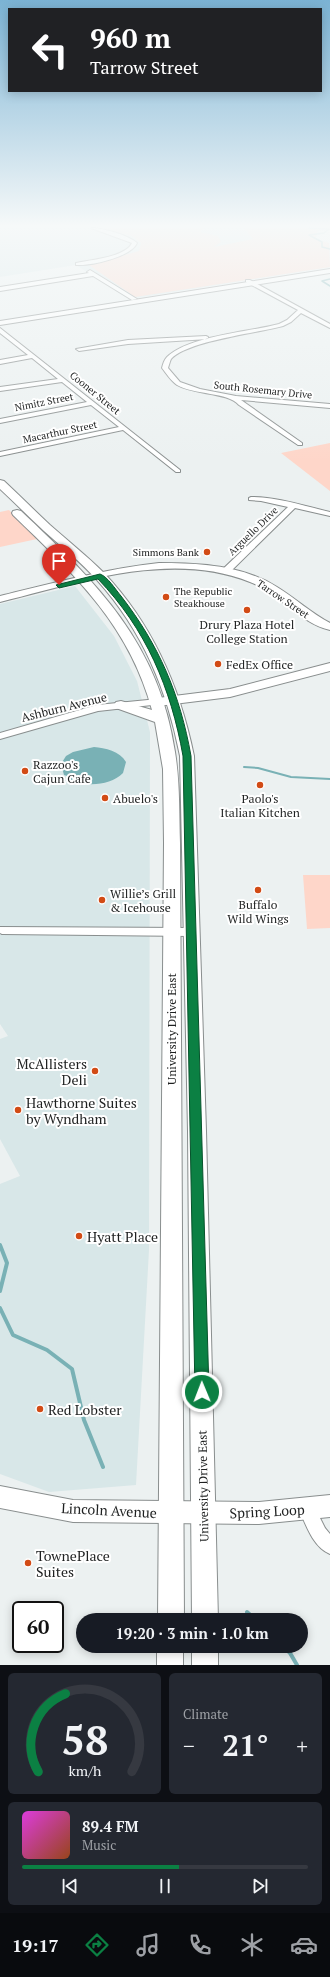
<!DOCTYPE html>
<meta charset="utf-8">
<style>
:root{--surface:#171b24;--page:#242831;--text:#f1f3f6;--muted:#9ea1a6;--line:#363941;--accent:#0b8043}
body{margin:0;font-family:"PT Serif",serif;background:var(--page);color:var(--text);height:100vh;display:flex;flex-direction:column;font-size:15px;white-space:nowrap}
*{box-sizing:border-box;margin:0}
p{font-size:13px;color:var(--muted)}
.icon{flex:none;width:22px;height:22px;fill:none;stroke:currentColor;stroke-width:2;stroke-linecap:round;stroke-linejoin:round}
.map{position:relative;height:1665px;overflow:hidden}
.panel{display:flex;flex-direction:column;gap:8px;padding:8px;background:#0d0f14;flex:1}
.panel>*{flex:none}
.top-card{position:absolute;left:8px;top:8px;width:314px;height:84px;border-radius:0px;box-shadow:0 2px 10px #0003;background:#202124;color:#fff;overflow:hidden}
.speed{position:absolute;left:12px;top:1601px;display:flex;gap:8px;font-size:20px;font-weight:700;text-align:center}
.speed>*{display:grid;place-content:center;width:52px;height:52px;border-radius:50%;background:var(--surface);box-shadow:0 2px 10px #0003;line-height:1}
.speed .limit{border:2px solid #111;border-radius:6px;background:#fff;color:#111}
.pin{position:absolute;display:grid;place-items:center;width:34px;height:34px;color:#fff;margin:-41px -17px;border-radius:50% 50% 50% 0;rotate:-45deg;box-shadow:0 0 4px #0007}
.pin .icon{rotate:45deg}
.me{position:absolute;width:44px;margin:-22px;rotate:359deg;stroke-linejoin:round;filter:drop-shadow(0 0 3px #0008)}
.turn{display:flex;align-items:center;gap:14px;height:84px;padding:0 16px;font-size:18px}
.turn .icon{width:52px;height:52px;stroke-width:2.5}
.turn b{display:block;font-size:28px;line-height:34px}
.big{font-size:30px;font-weight:700;line-height:1.1}
.panel .widget{flex:1;display:flex;flex-direction:column;justify-content:center;gap:6px;min-width:0;padding:0 14px;border-radius:6px;background:var(--page)}
.panel .dial{align-items:center;gap:0}
.dial svg{height:104px;overflow:visible;fill:none;stroke:var(--line);stroke-width:7;stroke-linecap:round;text-anchor:middle}
.dial text{fill:var(--text);stroke:none}
.song{display:flex;align-items:center;gap:12px}
.cover{width:48px;height:48px;border-radius:6px;background:linear-gradient(135deg,hsl(300 70% 55%),hsl(20 70% 35%))}
.played{height:4px;border-radius:2px;background:linear-gradient(90deg,var(--accent) 55%,var(--line) 55%)}
.keys{display:flex;justify-content:space-around;direction:ltr}
.heat{display:flex;justify-content:space-between;align-items:center;font-size:22px;direction:ltr}
.panel .tiles{flex:1;display:grid;gap:8px;grid-template-columns:1fr 1fr}
.widget:last-child{grid-column:span 2}
.trip{position:absolute;left:76px;top:1613px;width:232px;height:40px;border-radius:20px;background:var(--surface);box-shadow:0 2px 10px #0003;font-weight:700;line-height:40px;text-align:center}
.tabs{display:flex;height:64px;justify-content:space-around;align-items:center;background:#090b0e;color:var(--muted)}
.tabs .icon{width:28px;height:28px}
.tabs .current{color:var(--accent)}
.tabs b{font-size:18px;color:var(--text)}
.map>svg:first-child{display:block}
.built{fill:#d8e7e8}
.green{fill:#fed6c9}
.water{fill:#79b1b5}
.lines{fill:none;stroke-linecap:round;stroke-linejoin:round}
.stream-far2{stroke:#79b1b5;stroke-width:1.5}
.stream-far1{stroke:#79b1b5;stroke-width:2}
.stream{stroke:#79b1b5;stroke-width:4}
.street-casing{stroke:#898e8e;stroke-width:2}
.secondary-casing{stroke:#898e8e;stroke-width:2}
.primary-casing{stroke:#898e8e;stroke-width:2}
.street{fill:#fff;fill-rule:evenodd}
.secondary{fill:#fff;fill-rule:evenodd}
.primary{fill:#fff;fill-rule:evenodd}
.route{fill:#0b8043;stroke:#07532c}
.poi-dot{fill:#d24b15;stroke:#fff;stroke-width:1.5}
.labels{text-anchor:middle;dominant-baseline:central;stroke-width:4;stroke-linejoin:round;paint-order:stroke}
.far-street-label{font-size:10px;fill:#1f2121;stroke:#fff}
.far-poi-label{font-size:10px;fill:#1f2121;stroke:#fff;text-anchor:end}
.poi-label{font-size:12px;fill:#1f2121;stroke:#fff;text-anchor:start}
.street-label{font-size:12px;fill:#1f2121;stroke:#fff}
.near-poi-label{font-size:14px;fill:#1f2121;stroke:#fff;text-anchor:start}
.near-street-label{font-size:14px;fill:#1f2121;stroke:#fff}
</style>
<div class="map">
<svg width="330" height="1665" viewBox="0 0 330 1665">
<rect width="100%" height="100%" fill="#ecf1f1"/>
<path class="built" d="M0,228H319L315,239L329,243L330,267L129,299L76,265L0,277Z
M75,586L114,636L137,681L150,732L149,1250L136,1485L49,1492L0,1474V1184L20,1176L0,1139V1039L8,1036L0,1024V604Z"/>
<path class="green" d="M100,228H203L200,232L218,236L221,242L214,247L253,239L245,229L249,228H319L315,239L329,243L330,267L135,297L89,265L139,251L141,243L132,236Z
M330,443V491L281,453Z
M9,510L37,539L0,547V512Z
M303,875H330V928L307,929Z"/>
<path class="water" d="M94,747C105,748 120,751 126,762L123,773C111,785 89,787 73,781C69,779 69,776 64,775L61,764L66,756L73,752Z"/>
<g class="lines">
<path class="stream-far2" d="M309,228L329,229L324,233L309,235L322,242V247L330,249
M330,279L322,281L330,286"/>
<path class="stream-far1" d="M244,767L258,768L291,777L330,779"/>
<path class="stream" d="M0,1245L7,1263L0,1291
M0,1308L13,1335L47,1350L72,1369L84,1420L103,1467
M247,1612L256,1620
M283,1646L290,1653L297,1665"/>
<g class="street-casing">
<path id="street" d="M91,228C103,228 128,235 137,243C131,257 91,266 76,265V263C90,260 126,257 132,243Z
M90,270L137,299L132,300L93,276L0,291V287L89,273L87,272Z
M246,280H250L330,324V328L301,313L291,322L283,326C258,333 187,341 171,359C170,361 169,365 168,368L180,382L200,389L236,396L330,404V408L241,400L302,443V445H298L239,405C228,392 194,395 177,385C171,381 166,373 162,368C163,364 164,360 167,357C189,336 249,332 279,324L287,320L298,310L246,282Z
M0,328L180,470V472H176L123,430L0,456V452L119,427L91,405L0,423V419L87,402L62,382L0,391V387L58,379L32,358L0,364V360L28,355L0,333Z
M206,336L208,337V339L128,344L79,351L76,349L128,340Z
M251,497C278,497 304,506 330,512V516L295,508L230,572H224V568L288,507L261,501L249,500V498Z
M158,699L161,700L162,702L161,704L98,711L0,739V733L97,705Z
M0,927L191,928L196,932L191,936L2,934L0,933Z
M307,1501L313,1504L325,1528L330,1534V1554C313,1547 306,1525 299,1509L301,1504Z"/>
</g>
<g class="secondary-casing">
<path id="secondary" d="M159,563C199,563 242,565 277,587C295,598 311,613 330,623V630C300,623 279,593 250,582C170,550 79,583 0,602V596C53,583 105,569 159,563Z
M330,663V671L230,697L158,706L152,702L158,698L230,689Z
M0,1486L73,1500L259,1502L330,1495V1517L259,1524L73,1522L0,1508Z"/>
</g>
<g class="primary-casing">
<path id="primary" d="M330,269V273L0,325V321Z
M0,480L4,481C19,495 34,510 50,525C68,541 87,556 104,573C153,625 180,687 194,756L206,1131L218,1620H192L188,1131L180,756C167,690 143,631 97,580C81,562 62,547 44,531C29,517 15,503 0,489Z
M17,510L21,511C97,583 159,643 175,752C180,782 179,813 180,843L184,1620H158L164,843L163,769L155,722L116,708L114,705L116,702L121,701L152,710C129,625 75,575 13,515L12,513L13,511Z
M157,1646H183V1665H157Z
M192,1646H218V1665H192Z"/>
</g>
<use href="#street" class="street"/>
<use href="#secondary" class="secondary"/>
<use href="#primary" class="primary"/>
</g>
<linearGradient id="sky" x2="0" y2="1"><stop stop-color="#7bb3d4"/><stop offset="0.49" stop-color="#f6f9f9"/><stop offset="1" stop-color="#f6f9f9" stop-opacity="0"/></linearGradient>
<rect width="330" height="461" fill="url(#sky)"/>
<path class="route" d="M100,574C108,577 115,589 121,596C159,645 180,694 191,756L209,1392L207,1396L202,1398L197,1396L195,1392L183,756C171,688 146,629 98,579L59,588L56,585Z"/>
<g class="poi-dot">
<circle cx="207" cy="552" r="4"/>
<circle cx="166" cy="597" r="4"/>
<circle cx="247" cy="610" r="4"/>
<circle cx="218" cy="664" r="4"/>
<circle cx="25" cy="771" r="4"/>
<circle cx="260" cy="785" r="4"/>
<circle cx="105" cy="798" r="4"/>
<circle cx="258" cy="890" r="4"/>
<circle cx="102" cy="900" r="4"/>
<circle cx="95" cy="1071" r="4"/>
<circle cx="18" cy="1110" r="4"/>
<circle cx="79" cy="1236" r="4"/>
<circle cx="40" cy="1409" r="4"/>
<circle cx="28" cy="1563" r="4"/>
</g>
<g class="labels">
<g class="far-street-label">
<text transform="translate(263 390) rotate(6)">South Rosemary Drive</text>
<text transform="translate(95 393) rotate(39)">Cooner Street</text>
<text transform="translate(44 402) rotate(-11)">Nimitz Street</text>
<text transform="translate(60 432) rotate(-12)">Macarthur Street</text>
<text transform="translate(253 531) rotate(-44)">Arguello Drive</text>
<text transform="translate(283 599) rotate(34)">Tarrow Street</text>
</g>
<g class="far-poi-label">
<text x="199" y="552">Simmons Bank</text>
<text x="174" y="591" text-anchor="start">The Republic<tspan x="174" dy="12">Steakhouse</tspan></text>
</g>
<g class="poi-label">
<text x="247" y="624" text-anchor="middle">Drury Plaza Hotel<tspan x="247" dy="14">College Station</tspan></text>
<text x="226" y="664">FedEx Office</text>
<text x="33" y="764">Razzoo's<tspan x="33" dy="14">Cajun Cafe</tspan></text>
<text x="113" y="798">Abuelo's</text>
<text x="260" y="798" text-anchor="middle">Paolo's<tspan x="260" dy="14">Italian Kitchen</tspan></text>
<text x="110" y="893">Willie’s Grill<tspan x="110" dy="14">&amp; Icehouse</tspan></text>
<text x="258" y="904" text-anchor="middle">Buffalo<tspan x="258" dy="14">Wild Wings</tspan></text>
</g>
<g class="street-label">
<text transform="translate(64 707) rotate(-14)">Ashburn Avenue</text>
<text transform="translate(171 1029) rotate(-90)">University Drive East</text>
<text transform="translate(203 1486) rotate(-91)">University Drive East</text>
</g>
<g class="near-poi-label">
<text x="87" y="1063" text-anchor="end">McAllisters<tspan x="87" dy="16">Deli</tspan></text>
<text x="26" y="1102">Hawthorne Suites<tspan x="26" dy="16">by Wyndham</tspan></text>
<text x="87" y="1236">Hyatt Place</text>
<text x="48" y="1409">Red Lobster</text>
<text x="36" y="1555">TownePlace<tspan x="36" dy="16">Suites</tspan></text>
</g>
<g class="near-street-label">
<text transform="translate(109 1510) rotate(3)">Lincoln Avenue</text>
<text transform="translate(267 1511) rotate(-3)">Spring Loop</text>
</g>
</g>
</svg>
<div class="speed"><div class="limit">60</div></div>
<div class="pin" style="left:59px;top:585px;background:#d93025"><svg class="icon" aria-label="arrive" viewBox="0 0 24 24"><path d="M6 21V4h12l-3 4 3 4H6"/></svg></div>
<svg class="me" style="left:202px;top:1392px" viewBox="-20 -20 40 40"><circle r="17" fill="#0b8043" stroke="#fff" stroke-width="3"/><path d="M0-11L8 9 0 5-8 9z" fill="#fff"/></svg>
<div class="trip">19:20 · 3 min · 1.0 km</div>
<div class="top-card">
<div class="turn"><svg class="icon" aria-label="left" viewBox="0 0 24 24"><path d="M17 20v-9H6M10 6l-5 5 5 5"/></svg><div><b>960 m</b>Tarrow Street</div></div>
</div>
</div>
<section class="panel">
<div class="tiles">
<div class="widget dial"><svg viewBox="0 0 100 80">
<path d="M14 69A42 42 0 1 1 86 69"/>
<path d="M14 69A42 42 0 0 1 35 9" stroke="#0b8043"/>
<text x="50" y="56" font-size="32" font-weight="700">58</text>
<text x="50" y="72" font-size="11">km/h</text>
</svg></div>
<div class="widget"><p>Climate</p>
<div class="heat"><a>−</a><b class="big">21°</b><a>+</a></div>
</div>
<div class="widget">
<div class="song"><i class="cover"></i><div><b>89.4 FM</b><p>Music</p></div></div>
<div class="played"></div>
<div class="keys"><svg class="icon" aria-label="previous" viewBox="0 0 24 24"><path d="M18 5L8 12l10 7zM5 5v14"/></svg><svg class="icon" aria-label="pause" viewBox="0 0 24 24"><path d="M8 5v14M16 5v14"/></svg><svg class="icon" aria-label="next" viewBox="0 0 24 24"><path d="M6 5l10 7-10 7zM19 5v14"/></svg></div>
</div>
</div>
</section>
<nav class="tabs">
<b>19:17</b>
<svg class="icon current" aria-label="directions" viewBox="0 0 24 24"><path d="M12 3l9 9-9 9-9-9zM9 14v-3h6M13 9l2 2-2 2"/></svg>
<svg class="icon" aria-label="music" viewBox="0 0 24 24"><path d="M9 18V5l10-2v13"/><circle cx="6" cy="18" r="3"/><circle cx="16" cy="16" r="3"/></svg>
<svg class="icon" aria-label="phone" viewBox="0 0 24 24"><path d="M5 4h4l2 5-3 2q2 4 5 5l2-3 5 2v4C11 20 4 13 5 4z"/></svg>
<svg class="icon" aria-label="climate" viewBox="0 0 24 24"><path d="M12 3v18M4 7l16 10M4 17L20 7"/></svg>
<svg class="icon" aria-label="car" viewBox="0 0 24 24"><path d="M5 17H2v-5l4-1 3-4h7l3 4 3 1v5h-3M9 17h6M6 11h13"/><circle cx="7" cy="17" r="2"/><circle cx="17" cy="17" r="2"/></svg>
</nav>
